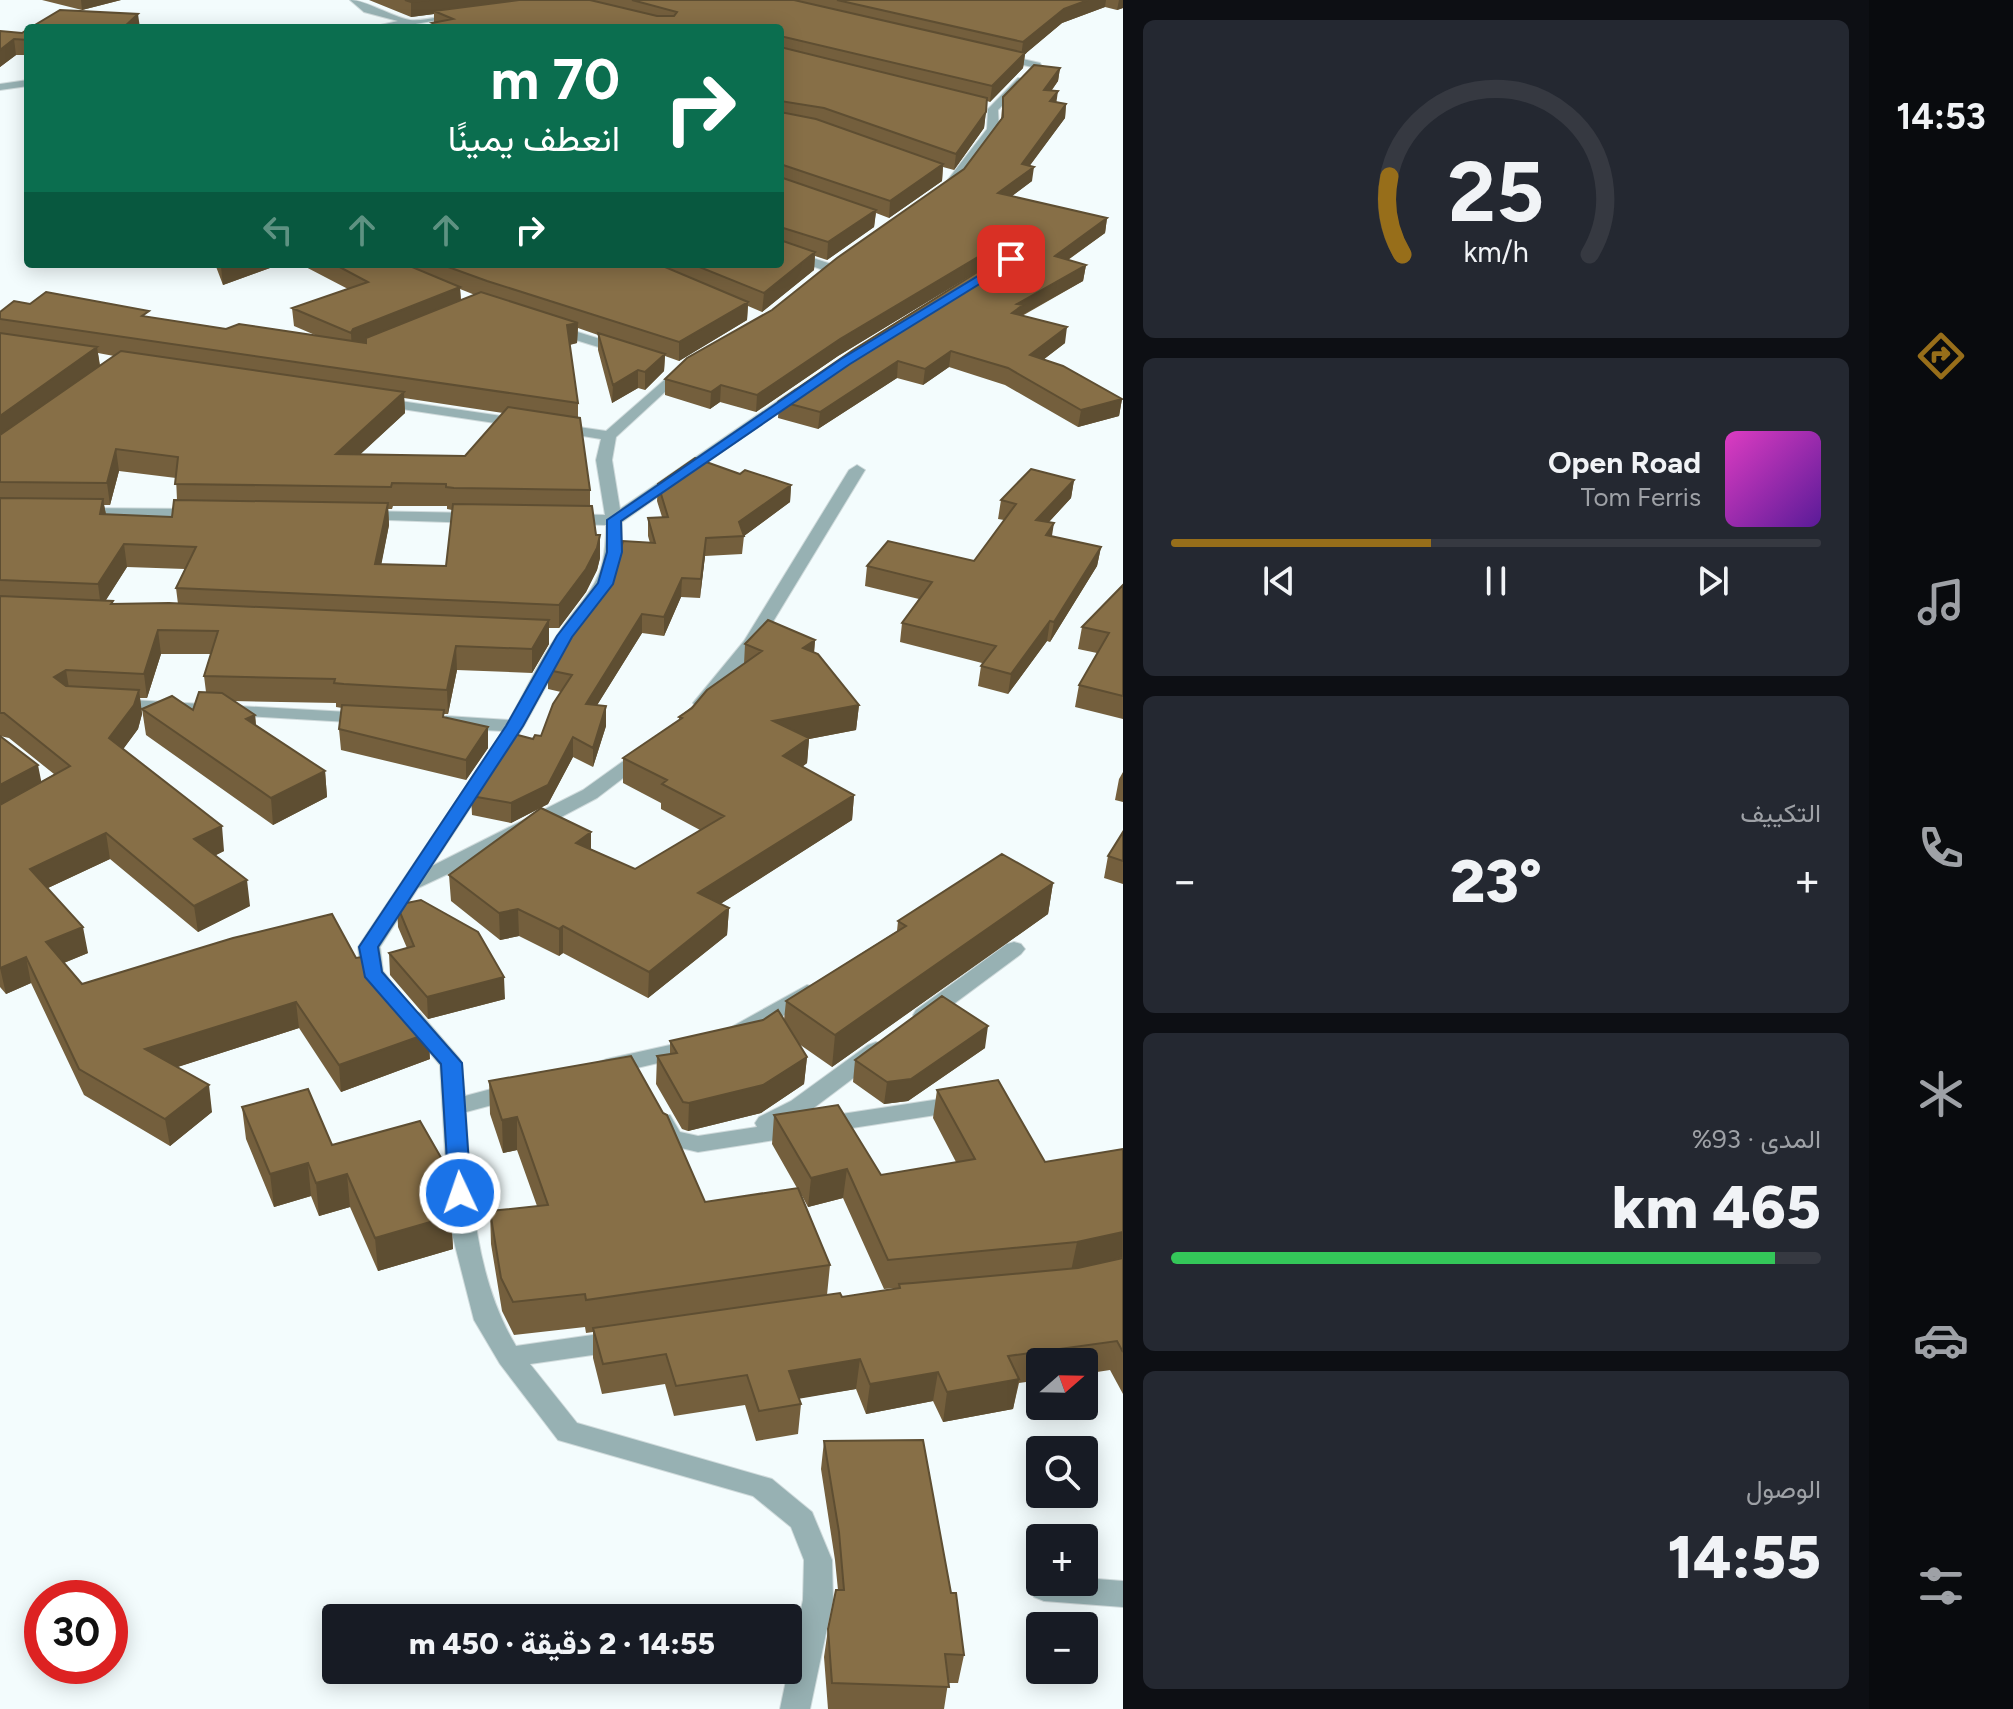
<!DOCTYPE html>
<html lang="ar">
<meta charset="utf-8">
<style>
:root{--surface:#171b24;--page:#242831;--text:#f1f3f6;--muted:#9ea1a6;--line:#363941;--accent:#976e1a}
body{margin:0;font-family:Figtree,Vazirmatn,sans-serif;background:var(--page);color:var(--text);direction:rtl;height:100vh;display:flex;flex-direction:column;font-size:30px;white-space:nowrap}
*{box-sizing:border-box;margin:0}
p{font-size:26px;color:var(--muted)}
.icon{flex:none;width:44px;height:44px;fill:none;stroke:currentColor;stroke-width:2;stroke-linecap:round;stroke-linejoin:round}
.map{position:relative;flex:1;overflow:hidden;direction:ltr}
.panel{display:flex;flex-direction:column;gap:20px;padding:20px;background:#0d0f14;width:746px}
.panel>*{flex:none}
.banner{position:absolute;left:24px;top:24px;width:760px;height:244px;border-radius:8px;box-shadow:0 4px 20px #0003;direction:rtl;background:#0b6e4f;color:#fff;overflow:hidden}
.needle{width:52px;rotate:70deg}
.tools{position:absolute;left:1026px;top:1348px;display:grid;gap:16px}
.tools a{display:grid;place-items:center;width:72px;height:72px;border-radius:8px;background:var(--surface);box-shadow:0 4px 20px #0003;font-size:40px}
.speed{position:absolute;left:24px;top:1580px;display:flex;gap:16px;font-size:40px;font-weight:700;text-align:center}
.speed>*{display:grid;place-content:center;width:104px;height:104px;border-radius:50%;background:var(--surface);box-shadow:0 4px 20px #0003;line-height:1}
.speed .limit{border:12px solid #d22;background:#fff;color:#111}
.pin{position:absolute;display:grid;place-items:center;width:68px;height:68px;color:#fff;margin:-34px;border-radius:16px;box-shadow:0 4px 12px #0006}
.me{position:absolute;width:88px;margin:-44px;rotate:357deg;stroke-linejoin:round;filter:drop-shadow(0 0 6px #0008)}
.turn{display:flex;align-items:center;gap:28px;height:168px;padding:0 32px;font-size:36px}
.turn .icon{width:104px;height:104px;stroke-width:2.5}
.turn b{display:block;font-size:56px;line-height:68px}
.lanes{display:flex;align-items:center;height:76px;padding:0 32px;background:#0003;justify-content:center;gap:40px;direction:ltr}
.lanes .off{opacity:.35}
.big{font-size:60px;font-weight:800;line-height:1.1}
.panel .card{flex:1;display:flex;flex-direction:column;justify-content:center;gap:12px;min-width:0;padding:0 28px;border-radius:12px;background:var(--page)}
.panel .dial{align-items:center;gap:0}
.dial svg{height:208px;overflow:visible;fill:none;stroke:var(--line);stroke-width:7;stroke-linecap:round;text-anchor:middle}
.dial text{fill:var(--text);stroke:none}
.song{display:flex;align-items:center;gap:24px}
.cover{width:96px;height:96px;border-radius:12px;background:linear-gradient(135deg,hsl(310 70% 55%),hsl(270 70% 35%))}
.played{height:8px;border-radius:4px;background:linear-gradient(90deg,var(--accent) 40%,var(--line) 40%)}
.keys{display:flex;justify-content:space-around;direction:ltr}
.heat{display:flex;justify-content:space-between;align-items:center;font-size:44px;direction:ltr}
.charge{height:12px;border-radius:6px;background:linear-gradient(90deg,#34c759 93%,var(--line) 0)}
.trip{position:absolute;left:322px;top:1604px;width:480px;height:80px;border-radius:8px;background:var(--surface);box-shadow:0 4px 20px #0003;font-weight:800;line-height:80px;text-align:center;direction:rtl}
main{display:flex;flex:1;min-height:0}
.menu{display:flex;flex-direction:column;width:144px;justify-content:space-around;align-items:center;background:#090b0e;color:var(--muted)}
.menu .icon{width:56px;height:56px}
.menu .selected{color:var(--accent)}
.menu b{font-size:36px;color:var(--text)}
.map>svg:first-child{display:block}
.lines{fill:none;stroke-linecap:round;stroke-linejoin:round}
.minor-casing{stroke:#cfdadb;stroke-width:2}
.minor{fill:#97b1b3;fill-rule:evenodd}
.wall{fill:#745f3d;fill-rule:evenodd}
.shaded-wall{fill:#5e4e32}
.building{fill:#876f47;stroke:#5e4e32;stroke-width:2}
.route{fill:#1a73e8;stroke:#114b97;stroke-width:2}
</style>
<main>
<nav class="menu">
<b>14:53</b>
<svg class="icon selected" aria-label="directions" viewBox="0 0 24 24"><path d="M12 3l9 9-9 9-9-9zM9 14v-3h6M13 9l2 2-2 2"/></svg>
<svg class="icon" aria-label="music" viewBox="0 0 24 24"><path d="M9 18V5l10-2v13"/><circle cx="6" cy="18" r="3"/><circle cx="16" cy="16" r="3"/></svg>
<svg class="icon" aria-label="phone" viewBox="0 0 24 24"><path d="M5 4h4l2 5-3 2q2 4 5 5l2-3 5 2v4C11 20 4 13 5 4z"/></svg>
<svg class="icon" aria-label="climate" viewBox="0 0 24 24"><path d="M12 3v18M4 7l16 10M4 17L20 7"/></svg>
<svg class="icon" aria-label="car" viewBox="0 0 24 24"><path d="M5 17H2v-5l4-1 3-4h7l3 4 3 1v5h-3M9 17h6M6 11h13"/><circle cx="7" cy="17" r="2"/><circle cx="17" cy="17" r="2"/></svg>
<svg class="icon" aria-label="filters" viewBox="0 0 24 24"><path d="M4 7h16M4 17h16"/><circle cx="9" cy="7" r="2"/><circle cx="15" cy="17" r="2"/></svg>
</nav>
<section class="panel">
<div class="card dial"><svg viewBox="0 0 100 80">
<path d="M14 69A42 42 0 1 1 86 69"/>
<path d="M14 69A42 42 0 0 1 9 39" stroke="#976e1a"/>
<text x="50" y="56" font-size="32" font-weight="700">25</text>
<text x="50" y="72" font-size="11">km/h</text>
</svg></div>
<div class="card">
<div class="song"><i class="cover"></i><div><b>Open Road</b><p>Tom Ferris</p></div></div>
<div class="played"></div>
<div class="keys"><svg class="icon" aria-label="previous" viewBox="0 0 24 24"><path d="M18 5L8 12l10 7zM5 5v14"/></svg><svg class="icon" aria-label="pause" viewBox="0 0 24 24"><path d="M8 5v14M16 5v14"/></svg><svg class="icon" aria-label="next" viewBox="0 0 24 24"><path d="M6 5l10 7-10 7zM19 5v14"/></svg></div>
</div>
<div class="card"><p>التكييف</p>
<div class="heat"><a>−</a><b class="big">23°</b><a>+</a></div>
</div>
<div class="card"><p>المدى · 93%</p><b class="big">465 km</b><div class="charge"></div></div>
<div class="card"><p>الوصول</p><b class="big">14:55</b></div>
</section>
<div class="map">
<svg width="1123" height="1709" viewBox="0 0 1123 1709">
<rect width="100%" height="100%" fill="#f3fcfd"/>
<g class="lines">
<g class="minor-casing">
<path id="minor" d="M350,0C366,0 392,17 410,20C425,22 446,14 461,12L466,15L393,28H368L398,21L364,12Z
M997,53L1040,63L1041,65L1036,68L993,58V54Z
M1018,78L1027,80L998,110L999,129L951,190H943V186L987,129L988,109Z
M28,80V86L0,90V84Z
M780,247L834,265L835,268L829,272L780,255Z
M552,324L629,348L631,351L624,355L547,331L545,328Z
M686,361L693,365L691,368L616,437L612,460L620,509L795,389L800,388L807,392L622,522V552L613,584L573,637L524,726L432,866L583,790L636,752H650L652,756L597,798L499,850L418,888L380,947L383,971L396,988L393,993H377L361,973L358,947L503,731L446,728L437,722L446,716L509,720C525,692 539,661 558,634C589,588 606,585 606,525L568,524L560,519L568,514L605,515L596,460L601,439L558,432L551,428L558,424L606,431Z
M380,398L522,419L529,423L522,427L375,405V399Z
M857,465L865,470L760,643L708,707H696L693,703L744,641L849,470Z
M80,508L200,509L208,514L200,519L74,516V510Z
M364,511L476,513L484,518L476,523L358,519V513Z
M114,699L366,713L375,718L366,723L108,708L105,704Z
M1014,942L1021,944L1025,949L1021,954L932,1020H916L913,1015L916,1010L1007,944Z
M807,985L815,987L818,992L815,997L742,1040H726L723,1035L726,1030Z
M412,1011L420,1013L459,1058L462,1063L465,1096L514,1083L522,1085L525,1091L522,1097L466,1112C471,1191 474,1276 516,1346L620,1331L629,1334L633,1341L629,1348L620,1351L530,1364L577,1423L772,1479L812,1512L832,1560L833,1600L810,1709H780L803,1600L804,1560L791,1527L753,1496L558,1440L500,1364L474,1320L449,1222L440,1065L401,1018L404,1013Z
M697,1039L705,1042L708,1047L705,1052L607,1075L599,1072L596,1067L599,1062L607,1059Z
M876,1042L884,1045L887,1050L884,1055L807,1113L789,1122L960,1096L968,1098L972,1104L968,1110L698,1152L664,1144L650,1121L654,1115H670L680,1132L698,1136L757,1127L755,1123L759,1117L791,1101L868,1045Z
M1040,1577V1582H1084V1578L1123,1581V1607L1044,1601L1034,1597L1029,1588L1034,1579Z"/>
</g>
<use href="#minor" class="minor"/>
</g>
<path class="wall" d="M42,0H121L82,10Z
M369,0H1123V8L1117,10L1105,7L1062,23L1025,54L1023,68L990,102L987,101L984,128L954,170L943,167L942,181L889,218L876,213L874,227L827,260L815,256L814,270L762,312L748,306L747,320L679,361L665,356L664,371L645,390L638,388L612,403L598,350V335L578,328L577,343L570,345L578,403V417L590,490V505L596,535H600V558L597,570L586,592L559,628H549V644L532,673L457,670L448,714H444V717L488,727V748L466,780L341,750L339,729L342,708L336,707V703L233,701L255,715L256,725L325,771L327,797L273,825L146,735L142,709L193,710L206,692L204,676L211,654H161L147,698H140L142,714L138,729L123,749L224,851L216,855L250,906L198,932L110,859L48,888L88,953L64,963L82,984L356,958L430,1059L341,1092L299,1028L177,1067L212,1112L170,1146L84,1095L31,983L6,994L0,987V312L150,318L226,329L315,335L294,326L292,308L348,289L300,264H780V28H432V23L434,22V14L411,17ZM460,289L475,295L461,300ZM98,353L114,356L100,365ZM404,398L503,413L465,456L360,454L405,413ZM119,471L176,478L177,500L172,517L106,514L104,505H110ZM393,506H447V509L452,510L446,566L381,564L389,525L388,509H392ZM127,567L185,569L176,588L178,604H113L105,601ZM0,736L9,738L54,774L41,782Z
M28,29V55H16L0,67V31L22,33Z
M1060,68L1058,81L1052,90L1056,102L1066,104L1065,118L1029,166L1032,181L1012,196L1107,218L1105,233L1068,260L1086,265L1083,281L1022,316L1065,343L1043,360L1122,399L1119,416L1078,427L1005,385L949,367L923,385L897,378L818,429L778,418L779,401L1008,253L838,356L756,412L720,402L710,409L665,395V379L772,310L964,169L1001,119L1003,97Z
M215,264H281L223,285Z
M740,474L791,485L790,502L744,536L742,554L705,556L700,598L681,597L664,636L642,633L597,705L606,726L593,767L573,757L548,804L511,823L472,815L471,796L533,739L541,736L561,692L548,689V670L650,543L648,536V518L662,517L657,501L658,484Z
M1074,480L1071,498L1049,522L1052,536L1101,547L1097,566L1050,642L1047,641L1008,694L978,686L981,666L982,663L900,642L902,623L919,599L865,586L867,566L974,561L1004,520L998,519L1001,500Z
M1123,585V719L1075,707L1079,685L1097,653L1078,649L1082,627Z
M815,640L814,653L859,705L856,730L809,739L807,763L802,767L854,795L852,820L720,904L729,908L727,935L648,998L563,953L559,956L519,936L500,940L451,901L449,875L591,849L635,869L700,830L661,809V803L623,783V758L679,720V717L744,664L745,644Z
M1123,772V802L1115,800L1119,779Z
M1123,832V884L1104,878L1108,856Z
M1053,883L1048,914L832,1067L799,1044L807,1057L804,1084L761,1113L688,1131L682,1129L656,1084L657,1056L670,1054V1041L784,1020L786,1001L897,931L898,921Z
M397,905L505,999L428,1019L390,975L389,953L407,948L398,927Z
M985,1048L908,1101L884,1104L853,1082L855,1060Z
M489,1081L705,1202L797,1188L772,1144L774,1115L881,1175L956,1162L933,1118L937,1090L1045,1162L1123,1149V1394L1110,1370L1084,1374V1362H1040V1380L1019,1383L1013,1409L943,1422L933,1401L866,1414L856,1389L799,1398L801,1404L798,1434L756,1441L745,1405L674,1416L665,1384L602,1394L593,1358V1332L586,1333L585,1327L514,1335L502,1311L491,1244L490,1211L537,1206L517,1150L503,1153L490,1114ZM801,1194L808,1207L843,1198L884,1289L897,1288L842,1297L827,1295L830,1265Z
M242,1107L332,1145L444,1189L451,1216L453,1249L378,1271L350,1207L319,1216L311,1196L274,1207L246,1139Z
M824,1441L951,1593L964,1655L958,1683H948L944,1709H828L824,1657L828,1629L838,1590L835,1560L821,1469Z"/>
<path class="shaded-wall" d="M81,0H121L82,10Z
M429,0H536L434,11V14L411,17V2Z
M1088,0H1106L1105,7L1062,23L1025,54L1023,68L990,102L992,86L1021,57L1023,42L1064,9Z
M1119,0H1123V8L1117,10Z
M138,14L140,28H123Z
M14,39L16,55L0,67V50Z
M1060,68L1058,81L1042,103L1044,90Z
M1058,91L1056,105L1050,101Z
M1066,104L1065,118L1023,175L1034,167L1032,181L996,208L998,193L1022,164Z
M986,112L984,128L954,170L956,154Z
M943,164L942,181L889,218L890,201Z
M876,210L874,227L827,260L828,242Z
M1107,218L1105,233L1052,271L1055,256Z
M1010,238L1008,253L838,356L756,412L757,395L840,339Z
M815,252L814,270L762,312L764,293Z
M230,264H281L223,285L221,267Z
M1086,265L1083,281L1022,315L1012,313L1017,304Z
M460,287L461,305L352,352L351,333L353,329Z
M748,302L747,320L679,361V342Z
M578,323L577,343L567,345V325Z
M1067,327L1065,343L1027,372L1030,355Z
M97,347L100,368L0,440V416Z
M951,351L949,367L923,385L925,369Z
M665,354L664,371L645,390V372Z
M898,361L897,378L818,429L820,412Z
M638,370V388L612,403L613,385Z
M721,385L720,402L710,409L711,392Z
M404,392L405,413L337,476L336,454Z
M1122,399L1119,416L1078,427L1081,410Z
M116,449L119,471L110,505L107,483Z
M1074,480L1071,498L1034,538L1036,520Z
M791,485L790,502L744,536L739,522Z
M103,499L107,521L100,514Z
M388,503L389,525L377,587L375,564Z
M1054,523L1051,542L1046,535Z
M600,535V558L597,570L586,592L559,628V605Z
M706,538L705,556L700,598L701,579Z
M124,544L127,567L101,608L98,584Z
M1101,547L1097,566L1050,642L1054,622Z
M682,578L681,597L664,636V617Z
M642,614V633L586,723V704Z
M549,620V644L532,673V649Z
M1050,621L1047,641L1008,694L1011,674Z
M158,630L161,654L147,698L144,674Z
M815,640L813,664L803,648Z
M456,646L457,670L448,714L447,690Z
M66,670L70,694L54,677Z
M139,690L142,714L138,729L113,763L109,738Z
M859,705L856,730L809,739L807,763L781,782L773,721Z
M606,706V726L593,767V748Z
M255,715L257,741L246,719Z
M488,727V748L466,780V760Z
M573,737V757L548,804L511,823V803Z
M38,765L43,790L0,813V785Z
M325,771L327,797L273,825L271,798Z
M854,795L852,820L697,919L698,893Z
M222,826L224,851L198,864L194,839Z
M591,832V858L576,843Z
M106,833L110,859L35,894L30,869Z
M247,880L250,906L198,932L194,906Z
M1053,883L1048,914L832,1067L835,1035Z
M729,908L727,935L648,998L649,972Z
M518,909L519,936L500,940L499,913Z
M563,926V953L559,956V929Z
M83,927L88,953L51,968L46,942Z
M26,957L31,983L6,994L0,968Z
M504,977L505,999L428,1019L427,997Z
M296,1002L299,1028L150,1076L145,1049Z
M988,1026L985,1048L908,1101L884,1104L887,1082Z
M429,1033L430,1059L341,1092L339,1065Z
M807,1057L804,1084L761,1113L688,1131L689,1103Z
M209,1085L212,1112L170,1146L165,1119Z
M517,1117V1150L503,1153L502,1120Z
M308,1163L311,1196L274,1207L270,1174Z
M847,1169L843,1198L808,1207L811,1178Z
M347,1174L350,1207L319,1216L316,1183Z
M451,1216L453,1249L378,1271L375,1238Z
M1123,1232V1257L1071,1271L1077,1242Z
M860,1359L856,1389L786,1401L789,1371Z
M938,1372L933,1401L866,1414L870,1384Z
M1019,1379L1013,1409L943,1422L947,1392Z"/>
<path class="building" d="M405,0H429L411,2Z
M519,0H590L657,16H674L677,12L632,0H794L1025,53L992,86L780,36V28H442L432,23L453,19L434,11Z
M837,0H1088L1064,9L1023,42Z
M60,10L138,14L123,28H30Z
M28,29V40L14,39L0,50V31L22,33Z
M780,45V47L987,98L986,112L956,154L824,108L780,101Z
M1034,65L1060,68L1044,90L1058,91L1050,101L1066,104L1022,164L1034,167L998,193L1107,218L1055,256L1086,265L1017,304L1023,305L1012,313L1067,327L1030,355L1063,366L1122,399L1081,410L1008,368L951,351L925,369L898,361L820,412L779,401L853,350L1022,244L1010,238L840,339L757,395L721,385L711,392L665,379L687,358L772,310L837,258L964,169L1003,117V97Z
M780,109V112L816,119L943,164L890,201L780,164Z
M780,176V177L876,210L828,242L780,227Z
M780,239V240L815,252L764,293L692,264H780Z
M334,264H405L460,287L353,329L351,333L292,308L368,282Z
M440,264H658L748,302L679,342L487,281Z
M46,292L149,311L142,316L226,329L239,324L366,343V338L481,292L578,323L567,325L578,403L0,319V312L14,301L30,304Z
M0,333L97,347L0,416Z
M598,333L665,354L645,372L638,370L613,385Z
M121,351L404,392L336,454L465,456L508,407L580,418L590,490L454,488L446,487V484L392,483L391,487L175,484L178,457L116,449L107,483L0,482V435Z
M695,458L740,474L745,470L791,485L739,522L744,536L706,538L701,579L682,578L664,617L642,614L586,704L606,706L593,748L573,737L548,785L511,803L471,796L510,733L533,739L535,735L541,736L553,704L572,675L548,670L576,620L616,568L623,541L655,543L648,518L668,517L658,484Z
M1031,469L1074,480L1036,520L1054,523L1046,535L1101,547L1054,622L1050,621L1011,674L981,666L996,646L902,623L932,582L867,566L888,541L974,561L1016,504L1001,500Z
M0,498L103,499L100,514L172,517L174,500L388,503L375,564L446,566L453,504L592,506L596,535H600L597,548L586,569L559,605L176,588L196,547L124,544L98,584L0,580Z
M1123,585V696L1079,685L1109,633L1082,627Z
M0,596L113,601L111,604L169,603L549,620L532,649L456,646L447,690L344,684L334,683L335,679L204,676L218,631L158,630L144,674L66,670L54,677L66,686L139,690L134,705L109,738L222,826L194,839L247,880L194,906L106,833L30,869L83,927L46,942L82,984L233,938L332,914L356,958L362,957L429,1033L339,1065L296,1002L145,1049L209,1085L165,1119L79,1069L26,957L0,968V805L70,766L4,713H0Z
M768,620L815,640L803,648L818,654L859,705L773,721L809,738L783,756L854,795L698,893L729,908L649,972L563,926L559,929L518,909L499,913L449,875L541,808L591,832L576,843L635,869L724,816L662,784L667,780L623,758L682,718L679,717L692,708L707,690L762,651L745,644Z
M199,692L222,693L255,715L246,719L325,771L271,798L142,709L172,696L193,710Z
M342,705L444,710L443,717L488,727L466,760L339,729Z
M0,736L38,765L0,785Z
M1123,832V861L1108,856Z
M1002,854L1053,883L835,1035L786,1001L906,926L898,921Z
M421,900L478,932L504,977L427,997L389,953L414,946L397,905Z
M942,996L988,1026L911,1079L887,1082L855,1060Z
M778,1010L807,1057L763,1085L689,1103L683,1102L657,1056L677,1053L670,1041L763,1020Z
M631,1056L663,1113L667,1115L705,1202L798,1188L830,1265L586,1300L585,1294L513,1302L501,1278L490,1211L548,1205L517,1117L502,1120L489,1081Z
M998,1080L1045,1162L1123,1149V1232L1077,1242L888,1260L847,1169L811,1178L774,1115L838,1105L881,1175L975,1159L937,1090Z
M308,1089L332,1145L420,1121L443,1161L444,1189L451,1216L375,1238L347,1174L316,1183L308,1163L270,1174L242,1107Z
M1123,1258V1352L1117,1341L1008,1356L1019,1379L947,1392L938,1372L870,1384L860,1359L789,1371L801,1404L759,1411L747,1375L676,1386L666,1354L603,1364L593,1328L840,1293L842,1297L900,1288L899,1284L913,1283L1078,1268Z
M923,1440L951,1593H956L964,1655L945,1654L949,1687L832,1683L828,1629L836,1590H844L839,1532L824,1441Z"/>
<path class="route" d="M1011,256L1017,259L1015,262L850,364L621,521L622,552L613,584L572,637L523,726L378,947L382,972L462,1063L471,1193L468,1199H452L449,1193L441,1064L365,977L359,947L506,726L557,636L598,583L607,552V520L841,359Z"/>
</svg>
<div class="tools">
<a><svg class="needle" viewBox="-14 -14 28 28"><path d="M0-13l5 13h-10z" fill="#e53935"/><path d="M0 13l5-13h-10z" fill="#9ea1a6"/></svg></a>
<a><svg class="icon" aria-label="search" viewBox="0 0 24 24"><circle cx="10" cy="10" r="6"/><path d="M15 15l6 6"/></svg></a>
<a>+</a>
<a>−</a>
</div>
<div class="speed"><div class="limit">30</div></div>
<div class="pin" style="left:1011px;top:259px;background:#d93025"><svg class="icon" aria-label="arrive" viewBox="0 0 24 24"><path d="M6 21V4h12l-3 4 3 4H6"/></svg></div>
<svg class="me" style="left:460px;top:1193px" viewBox="-20 -20 40 40"><circle r="17" fill="#1a73e8" stroke="#fff" stroke-width="3"/><path d="M0-11L8 9 0 5-8 9z" fill="#fff"/></svg>
<div class="trip">14:55 · 2 دقيقة · 450 m</div>
<div class="banner">
<div class="turn"><svg class="icon" aria-label="right" viewBox="0 0 24 24"><path d="M7 20v-9h11M14 6l5 5-5 5"/></svg><div><b>70 m</b>انعطف يمينًا</div></div>
<div class="lanes"><svg class="icon off" aria-label="left" viewBox="0 0 24 24"><path d="M17 20v-9H6M10 6l-5 5 5 5"/></svg><svg class="icon off" aria-label="ahead" viewBox="0 0 24 24"><path d="M12 20V5M6 11l6-6 6 6"/></svg><svg class="icon off" aria-label="ahead" viewBox="0 0 24 24"><path d="M12 20V5M6 11l6-6 6 6"/></svg><svg class="icon" aria-label="right" viewBox="0 0 24 24"><path d="M7 20v-9h11M14 6l5 5-5 5"/></svg></div>
</div>
</div>
</main>
